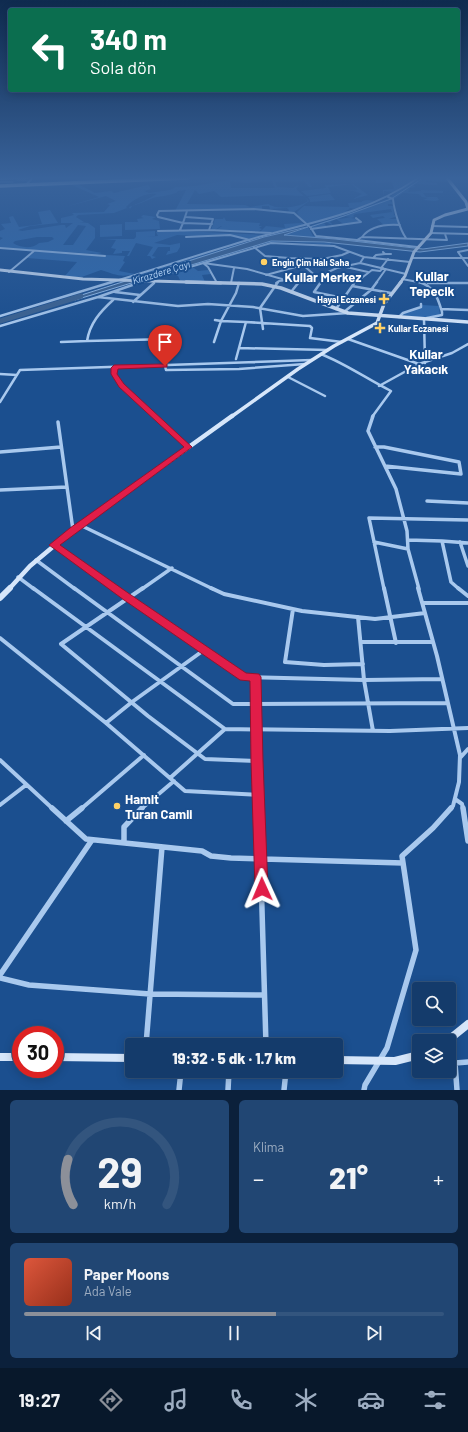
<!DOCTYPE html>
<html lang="tr">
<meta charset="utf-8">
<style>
:root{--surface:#143b6b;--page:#214673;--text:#f1f3f6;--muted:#9dadc1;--line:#33557e;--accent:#8c9099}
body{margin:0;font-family:Barlow,sans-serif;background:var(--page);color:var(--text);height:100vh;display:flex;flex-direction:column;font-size:15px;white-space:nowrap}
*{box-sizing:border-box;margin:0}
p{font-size:13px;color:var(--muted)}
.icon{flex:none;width:22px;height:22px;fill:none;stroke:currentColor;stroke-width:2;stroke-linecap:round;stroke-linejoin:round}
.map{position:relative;height:1090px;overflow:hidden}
.drawer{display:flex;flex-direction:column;gap:10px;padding:10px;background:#0b203b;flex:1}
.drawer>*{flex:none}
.top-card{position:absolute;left:8px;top:8px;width:452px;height:84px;border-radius:4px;box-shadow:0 2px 10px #0003,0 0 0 1px var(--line);background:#0b6e4f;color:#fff;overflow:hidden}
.buttons{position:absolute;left:412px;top:982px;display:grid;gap:8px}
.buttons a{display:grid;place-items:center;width:44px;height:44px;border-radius:4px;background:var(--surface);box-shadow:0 2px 10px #0003,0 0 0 1px var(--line);font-size:20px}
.speed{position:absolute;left:12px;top:1026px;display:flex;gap:8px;font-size:20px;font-weight:700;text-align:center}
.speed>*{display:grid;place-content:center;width:52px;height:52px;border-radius:50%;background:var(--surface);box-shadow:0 2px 10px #0003,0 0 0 1px var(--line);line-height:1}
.speed .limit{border:6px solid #d22;background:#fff;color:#111}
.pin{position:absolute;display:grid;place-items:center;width:34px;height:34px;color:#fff;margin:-41px -17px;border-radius:50% 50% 50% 0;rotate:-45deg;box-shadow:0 0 4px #0007}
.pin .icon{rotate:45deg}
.me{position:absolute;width:44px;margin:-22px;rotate:359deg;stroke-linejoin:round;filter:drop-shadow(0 0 3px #0008)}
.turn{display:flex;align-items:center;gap:14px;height:84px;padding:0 16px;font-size:18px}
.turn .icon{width:52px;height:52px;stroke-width:2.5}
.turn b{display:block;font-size:28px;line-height:34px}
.big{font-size:30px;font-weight:800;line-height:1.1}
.drawer .tile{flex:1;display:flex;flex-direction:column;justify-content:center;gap:6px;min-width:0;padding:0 14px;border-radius:6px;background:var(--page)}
.drawer .dial{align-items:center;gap:0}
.dial svg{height:104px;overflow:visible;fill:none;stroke:var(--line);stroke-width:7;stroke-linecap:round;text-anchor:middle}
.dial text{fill:var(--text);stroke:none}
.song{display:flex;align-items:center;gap:12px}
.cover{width:48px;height:48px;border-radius:6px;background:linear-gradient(135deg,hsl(10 70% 55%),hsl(10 70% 35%))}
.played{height:4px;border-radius:2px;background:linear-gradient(90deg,var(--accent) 60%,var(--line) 60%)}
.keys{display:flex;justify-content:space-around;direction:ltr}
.heat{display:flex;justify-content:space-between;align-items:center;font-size:22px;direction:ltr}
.drawer .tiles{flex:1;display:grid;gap:10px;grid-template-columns:1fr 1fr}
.tile:last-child{grid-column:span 2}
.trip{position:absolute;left:125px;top:1038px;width:218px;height:40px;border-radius:4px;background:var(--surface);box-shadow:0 2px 10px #0003,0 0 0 1px var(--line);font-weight:800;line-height:40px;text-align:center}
.tab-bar{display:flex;height:64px;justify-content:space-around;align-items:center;background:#08182b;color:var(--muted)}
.tab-bar .icon{width:28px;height:28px}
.tab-bar .active{color:var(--accent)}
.tab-bar b{font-size:18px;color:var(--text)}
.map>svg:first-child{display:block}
.green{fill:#2e69ad;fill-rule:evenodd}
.water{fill:#3c6290;stroke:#9cc4f0}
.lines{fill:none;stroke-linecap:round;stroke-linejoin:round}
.stream{stroke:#9cc4f0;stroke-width:1}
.river{stroke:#3c6290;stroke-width:5}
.street-far4{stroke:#a9c9ee;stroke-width:2}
.street-far3{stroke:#a9c9ee;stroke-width:2.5}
.street-far2{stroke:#a9c9ee;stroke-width:3.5}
.street-far1{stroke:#a9c9ee;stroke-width:4}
.street{stroke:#a9c9ee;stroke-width:5.5}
.secondary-far4{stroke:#d6e6fa;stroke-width:3}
.secondary-far3{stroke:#d6e6fa;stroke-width:3.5}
.secondary-far2{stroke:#d6e6fa;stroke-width:4.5}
.secondary-far1{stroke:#d6e6fa;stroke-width:6}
.secondary{stroke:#d6e6fa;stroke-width:8}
.primary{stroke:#f0f6ff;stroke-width:3.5}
.route{fill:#e11d48;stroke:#92132f}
.poi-dot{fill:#ffd166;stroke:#1b4f8f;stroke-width:1.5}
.labels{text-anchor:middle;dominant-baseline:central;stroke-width:4;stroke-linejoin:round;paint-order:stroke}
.far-poi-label{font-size:9px;font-weight:bold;fill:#fff;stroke:#1b4f8f;text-anchor:start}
.far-water-label{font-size:10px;font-style:italic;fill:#b5d3f5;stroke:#1b4f8f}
.far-district-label{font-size:13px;font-weight:bold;fill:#fff;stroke:#1b4f8f}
.near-poi-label{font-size:13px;font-weight:bold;fill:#fff;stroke:#1b4f8f;text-anchor:start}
</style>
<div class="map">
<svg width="468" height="1090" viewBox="0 0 468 1090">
<rect width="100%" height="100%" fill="#1b4f8f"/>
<path class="green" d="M229,178H313V179H308L312,187H309L304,181L275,182L277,187L293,188L299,185L296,189L309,201L294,212H288L289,210L287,208L270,209L269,206H262V209L175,211L186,190L178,191L176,193C170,195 163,196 157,197C150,198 142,204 133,205L130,209L129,207L144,201L157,194C147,192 133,199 126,207L127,208L114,213L78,215L76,217L84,222H79L88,223L95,228V238L86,250L102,253L97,254L0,248V240L3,238L0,237V231L5,229L1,224L11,223L9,217L13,216L19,227L42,224L38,212L50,210L58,223L30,226L18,230L22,231L61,225H65L66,228L73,223H61V218L74,215L72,213L104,212L110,205L107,204L116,201L106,196L65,207L99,197L72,185L42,187V184H78L95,193L111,191L114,193L148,185L151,189L144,191L149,193L170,190L176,187L195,186L230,180ZM272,181L275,188H231L230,181L246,183ZM195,190L199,194L214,191L221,197L281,195L304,196L308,201C299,208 277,210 268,204L250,207L245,205L187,204ZM78,225L86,226L73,245H63ZM37,237H52L54,239L48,242L39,243C33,249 20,248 13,243L15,241Z
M376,178H416L393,192L384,191L383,196V190L394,189L392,182L376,183Z
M420,178H425L428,180H441L445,178L448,182L426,181V182L437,183V185L416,184L414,185L415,187L410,188L408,192L421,191V190L448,191H443V193H423L426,197H437L439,200L435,201L423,200L428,198L422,197L419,194L403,193L394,199L389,197Z
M352,184L328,187L331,193L307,196L301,191L326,188L325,185L353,184L368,195L353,199L362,194L354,191H347L358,190Z
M330,194L335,200L310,202V200L308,197Z
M389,198L392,200L390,201L392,202V204H388V206H393L394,215L397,216L389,219H397L399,224L384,225L377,219L385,218L383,216L373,218L370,215L392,212L391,209L355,214L353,216L355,217L351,218L357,219L360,222L345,225L336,219L330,222L334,226L326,222L324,223L327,227L313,228L310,226L341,216L344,217L339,218L340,219L351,217L344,216Z
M367,200L376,201L356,209L349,208L350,209L345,211H351L308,224L300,218L297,212L304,206L349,207L348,203L362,202V201Z
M143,215L156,217L152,219L159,221L160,229L125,230V222H138L137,219L144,218L141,217Z
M224,217L226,221L260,223L259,226H262L259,228L262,229L258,232L216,230L222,226H221L215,230H211L215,219H223Z
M302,223L304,225L273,233L260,232L266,226L285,228L284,224Z
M122,224V236L100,237V225Z
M308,227L313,236H316L415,247L283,235Z
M178,230L179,232L183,231L266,235L251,239L230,235L200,236L177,235L154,243L170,245L180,243V247L177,252L166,255L168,251H170V247H158L152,256L156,257L152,259L150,256H147L153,247L136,243L129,256H127L130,251H122V253L113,254L116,249L111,248L116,240L102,239H134L136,237V232L155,231V236L145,237L158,236L156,232Z
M264,237L128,280H121Z
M271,241L331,243L330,245L280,241L265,243L170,273L139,281Z
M36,251L125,256L123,261L125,262L119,271L135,274C120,278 114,274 101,270L79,278L64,277L77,262L27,258Z
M189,268H194L198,271L208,270L211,274L202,275L205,282H181L178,276L175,275L181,272L167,275Z
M422,305L439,306L440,315C430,317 410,322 401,314L421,307Z"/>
<path class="water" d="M307,227H308L284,235L335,239L423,249L468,243V246L420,252L324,242L271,241L75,300L72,298L264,237Z"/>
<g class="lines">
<path class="stream" d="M17,180H27
M0,182H13
M344,216L391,199L423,178
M310,227L344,216"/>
<path class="river" d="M0,321L81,296"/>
<path class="street-far4" d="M0,179L28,178
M26,185L32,178
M388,197L393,199C394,210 400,230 406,238
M187,211L183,223L212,224
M186,217L213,219L209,230
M432,226L467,227
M311,229L361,222L356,218
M180,230L183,223L158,217L157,215L159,211L254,209L294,213L311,228L316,236L357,240L362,237L447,240L445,234
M158,231L209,230L271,233
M431,233L468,234
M186,237L230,235L250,240
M362,237C371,225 386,224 400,225
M357,240L417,247
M254,247L265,256L289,258L322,259L342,255L349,252
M0,248L105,256
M468,250L458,252L468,266
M385,254H391
M374,257L376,255L385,254L383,252
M276,258L289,268
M412,258H468
M360,263L406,274
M303,265L326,260
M346,267L368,272
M381,268L388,259
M9,272L34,251
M266,275L303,265L317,277
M323,277L356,281
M402,279L423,283
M148,281L153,278L271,243L334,246L364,257
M109,283C155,269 201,254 248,240C310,222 362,216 418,178
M139,283L141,282
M217,283L208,267L203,263L247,269L282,279
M231,283L234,268
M276,283L279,281L317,277L337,268L360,263L364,257L410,262
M298,283L301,279
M320,283L324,277
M355,283L372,270L380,271L383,268
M376,283L386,269"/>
<path class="street-far3" d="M141,282L98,297L178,306L208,304L253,307L303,316L348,313
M321,282L314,292L343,298
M419,282C434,286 438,298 442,312V315L427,318
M239,283L236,293L221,321L246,322
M428,283H468
M352,286L391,293
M115,292L140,295
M291,292L299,282
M133,302L154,283
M336,309L355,282
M441,309L468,310
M344,312L371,290L377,282
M0,316L112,282
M399,317L403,313L421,307V304
M424,319L425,363
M0,326L98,297
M263,329L260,308L278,282
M348,339L419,364
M87,341L170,339
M61,342L87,341C90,323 100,312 113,300
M214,342L221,321L215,320
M239,348L328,350
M321,354C346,364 367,379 391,391L372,417
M236,359L246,322L310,326L312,328L310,338L342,342
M165,366L166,370L239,369L305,364
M114,368L115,376L119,383L156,417
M0,374L17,375
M288,377L325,396
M379,386L419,364L452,353L468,344
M0,402L20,370L312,360"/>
<path class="street-far2" d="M155,416L188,447
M373,416L368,431L396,489L407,531L408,549L419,589
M58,422L67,487
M375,447H384L459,462L461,474L385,466
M0,452L61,447
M0,490L67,487L73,530
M427,501L468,503
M80,525L213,589
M408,540L442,541L451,582L459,589
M442,541L468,543
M374,542L408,549
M460,542L468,566
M54,545L114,589
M36,560L75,589
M18,577L34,589
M142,589L172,568
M384,589L369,518L468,520"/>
<path class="street-far1" d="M33,588L225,729L390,731L468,728
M74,588L233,704L448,703
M113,588L244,677L364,680L442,679
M143,588L61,644L148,716L205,759L257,761
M211,588L224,594L302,611L375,619L425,613
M384,588L396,643
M418,588L437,656L460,755L459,782L453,806L451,809
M458,588L468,596
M423,603H468
M293,609L285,662L324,665L363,664
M358,617L364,680L373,731
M0,638L106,723L185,791L259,795
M361,642H433
M256,677L259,809
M106,723L132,702L204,650
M460,758L468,749
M0,760L53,809
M170,778L225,729
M455,799L462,804L463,809
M0,805L26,785
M81,809L144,755
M141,809L174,781"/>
<path class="street" d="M52,808L86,839L202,851L211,856L231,858L403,863
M259,808L266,1045
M463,808L468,841
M66,821L82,808
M124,843V827L142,808
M0,975L92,840
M0,978L29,985L150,994L264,995
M146,1045L162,847
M449,1057L455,1063L457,1090
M455,1063L468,1062
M179,1090L181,1071
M228,1090L229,1071
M284,1090L286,1071
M364,1090L365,1085L387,1048L416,950L402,856L433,828L451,808"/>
<path class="secondary-far4" d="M0,270L83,279L221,283
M400,283L405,276L414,252L431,233L434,220L445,215L468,209L466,202L447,178"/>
<path class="secondary-far3" d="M186,282L262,284L281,288L348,313L468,322
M231,417L298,369L334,346L377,323L384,304L401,282"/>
<path class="secondary-far2" d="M9,589L30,566L73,530L232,416"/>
<path class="secondary-far1" d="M0,598L10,588"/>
<path class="secondary" d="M447,1041L468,1024
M0,1057H21
M55,1057L132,1058
M336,1060L395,1061L419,1055"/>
<path class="primary" d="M0,186L188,178"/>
</g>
<linearGradient id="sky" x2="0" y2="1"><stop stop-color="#0f2b4f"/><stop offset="0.54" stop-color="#39639b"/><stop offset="1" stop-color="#39639b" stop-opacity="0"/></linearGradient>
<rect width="468" height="330" fill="url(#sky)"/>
<path class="route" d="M165,364H167V367L118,369L117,374L124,384L192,447L60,545L131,595L246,673L259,674L261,677L263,761L268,889L267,893L262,895L257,893L255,889L251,761L250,681L240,680L124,600L49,545L70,528L184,447L119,387L111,374V368L114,365Z"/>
<g class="poi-dot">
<circle cx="264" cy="262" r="4"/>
<path d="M382 293h4v4h4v4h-4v4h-4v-4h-4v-4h4z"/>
<path d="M378 322h4v4h4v4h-4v4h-4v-4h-4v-4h4z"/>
<circle cx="117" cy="806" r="4"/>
</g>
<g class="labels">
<g class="far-poi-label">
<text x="272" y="262">Engin Çim Halı Saha</text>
<text x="376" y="299" text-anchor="end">Hayal Eczanesi</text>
<text x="388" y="328">Kullar Eczanesi</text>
</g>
<g class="far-water-label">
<text transform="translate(161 272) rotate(-17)">Kirazdere Çayı</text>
</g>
<g class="far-district-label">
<text x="432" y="276">Kullar<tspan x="432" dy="15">Tepecik</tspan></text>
<text x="323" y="277">Kullar Merkez</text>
<text x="426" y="354">Kullar<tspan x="426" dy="15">Yakacık</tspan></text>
</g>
<g class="near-poi-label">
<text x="125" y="799">Hamit<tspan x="125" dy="15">Turan Camii</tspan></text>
</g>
</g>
</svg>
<div class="buttons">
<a><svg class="icon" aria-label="search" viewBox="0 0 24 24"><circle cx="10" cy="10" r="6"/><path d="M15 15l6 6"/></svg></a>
<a><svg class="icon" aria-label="layers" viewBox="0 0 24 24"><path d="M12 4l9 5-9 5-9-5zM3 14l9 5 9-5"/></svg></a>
</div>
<div class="speed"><div class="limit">30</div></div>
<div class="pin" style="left:165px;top:366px;background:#d93025"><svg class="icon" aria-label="arrive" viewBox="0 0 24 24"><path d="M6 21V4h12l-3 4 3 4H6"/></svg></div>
<svg class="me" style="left:262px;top:889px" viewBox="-20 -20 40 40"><path d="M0-17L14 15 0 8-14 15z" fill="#e11d48" stroke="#fff" stroke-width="4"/></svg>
<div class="trip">19:32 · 5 dk · 1.7 km</div>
<div class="top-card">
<div class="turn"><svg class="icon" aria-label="left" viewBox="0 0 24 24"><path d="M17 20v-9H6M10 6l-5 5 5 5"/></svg><div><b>340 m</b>Sola dön</div></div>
</div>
</div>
<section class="drawer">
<div class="tiles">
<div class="tile dial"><svg viewBox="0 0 100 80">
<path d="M14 69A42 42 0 1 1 86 69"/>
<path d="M14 69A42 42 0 0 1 10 34" stroke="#8c9099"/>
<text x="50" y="56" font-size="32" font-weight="700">29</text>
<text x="50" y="72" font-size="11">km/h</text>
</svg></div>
<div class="tile"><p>Klima</p>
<div class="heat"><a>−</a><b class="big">21°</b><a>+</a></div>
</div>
<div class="tile">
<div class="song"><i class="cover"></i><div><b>Paper Moons</b><p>Ada Vale</p></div></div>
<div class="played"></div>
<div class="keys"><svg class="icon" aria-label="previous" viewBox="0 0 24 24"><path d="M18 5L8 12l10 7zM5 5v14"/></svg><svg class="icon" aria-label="pause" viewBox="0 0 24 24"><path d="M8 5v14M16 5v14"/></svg><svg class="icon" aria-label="next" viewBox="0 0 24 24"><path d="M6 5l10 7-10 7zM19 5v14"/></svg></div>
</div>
</div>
</section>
<nav class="tab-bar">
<b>19:27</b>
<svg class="icon active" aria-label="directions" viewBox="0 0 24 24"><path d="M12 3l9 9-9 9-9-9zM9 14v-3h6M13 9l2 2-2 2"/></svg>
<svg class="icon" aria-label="music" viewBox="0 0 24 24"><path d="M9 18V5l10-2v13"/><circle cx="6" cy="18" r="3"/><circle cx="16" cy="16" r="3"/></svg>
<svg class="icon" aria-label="phone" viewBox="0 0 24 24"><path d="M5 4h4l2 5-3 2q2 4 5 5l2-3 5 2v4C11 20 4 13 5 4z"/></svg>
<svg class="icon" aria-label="climate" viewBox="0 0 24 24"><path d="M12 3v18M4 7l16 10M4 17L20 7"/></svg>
<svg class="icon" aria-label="car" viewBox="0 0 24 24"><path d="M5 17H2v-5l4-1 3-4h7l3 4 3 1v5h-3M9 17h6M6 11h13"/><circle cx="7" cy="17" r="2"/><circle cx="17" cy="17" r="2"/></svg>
<svg class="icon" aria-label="filters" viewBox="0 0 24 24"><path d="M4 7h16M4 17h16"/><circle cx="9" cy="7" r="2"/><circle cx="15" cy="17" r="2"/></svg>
</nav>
